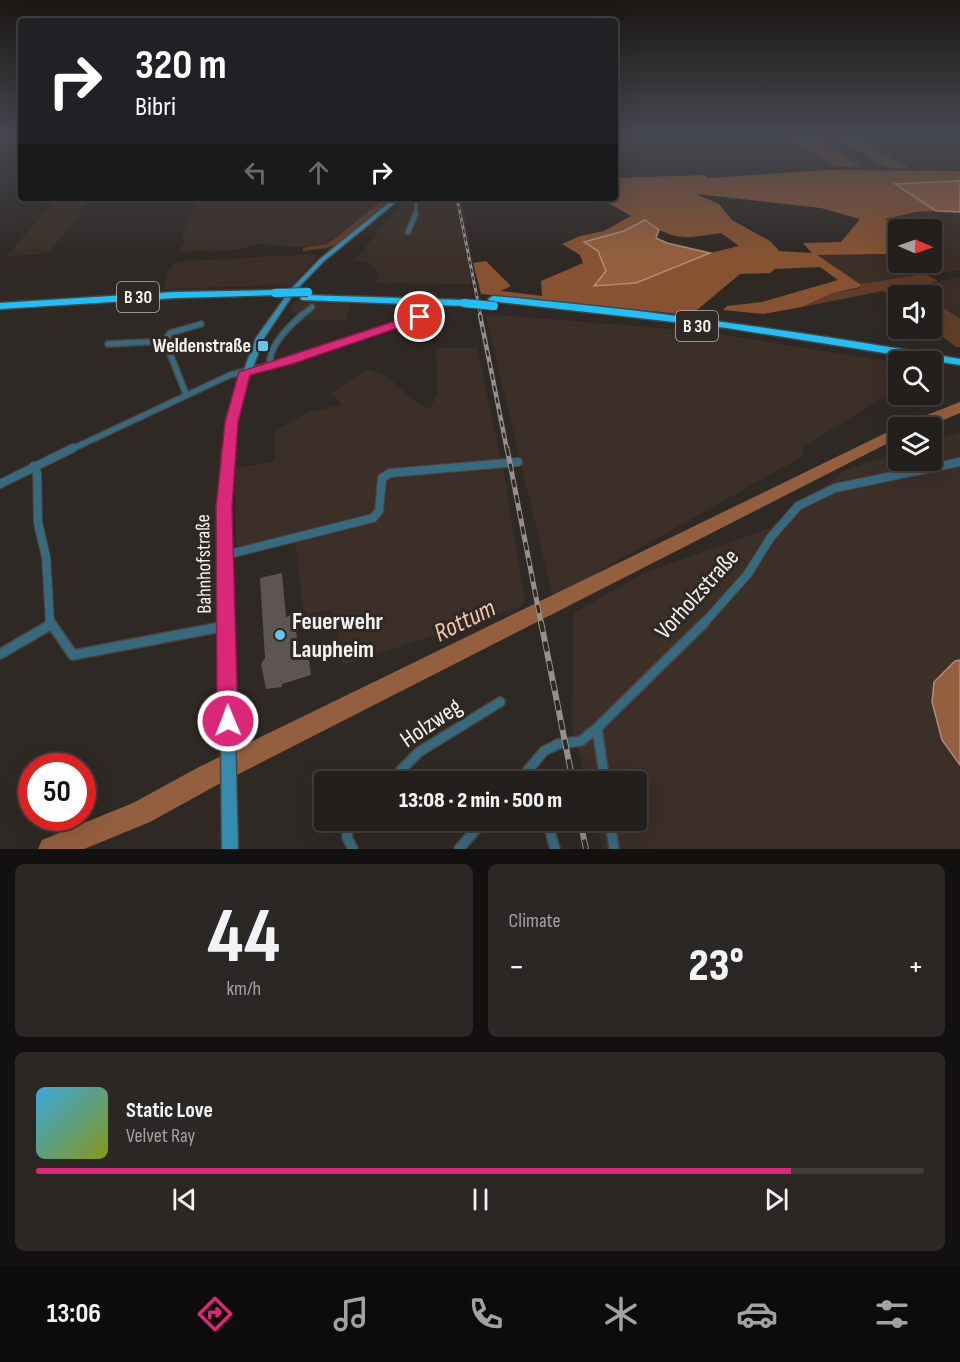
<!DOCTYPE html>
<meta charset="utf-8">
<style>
:root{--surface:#231f1c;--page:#2b2725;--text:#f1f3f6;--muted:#a3a2a3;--line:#403d3b;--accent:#db2777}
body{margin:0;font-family:"Sofia Sans Condensed",sans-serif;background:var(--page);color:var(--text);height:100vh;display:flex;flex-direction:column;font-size:22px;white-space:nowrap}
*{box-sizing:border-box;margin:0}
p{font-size:20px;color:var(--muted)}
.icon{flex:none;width:33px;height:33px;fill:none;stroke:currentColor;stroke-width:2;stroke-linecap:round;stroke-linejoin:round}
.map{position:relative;height:849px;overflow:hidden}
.details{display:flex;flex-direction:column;gap:15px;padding:15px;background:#13110f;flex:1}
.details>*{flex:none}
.banner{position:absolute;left:18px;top:18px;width:600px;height:183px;border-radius:6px;box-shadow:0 6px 24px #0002,0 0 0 2px var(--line);background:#202124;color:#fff;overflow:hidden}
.needle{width:39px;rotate:92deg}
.buttons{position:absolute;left:888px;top:219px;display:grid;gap:12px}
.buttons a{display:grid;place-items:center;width:54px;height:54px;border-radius:6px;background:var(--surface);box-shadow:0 6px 24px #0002,0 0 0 2px var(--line);font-size:30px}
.speed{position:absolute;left:18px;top:753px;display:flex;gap:12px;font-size:30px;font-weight:700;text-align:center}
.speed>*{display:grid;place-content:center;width:78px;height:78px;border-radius:50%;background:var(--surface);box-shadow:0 6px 24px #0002,0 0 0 2px var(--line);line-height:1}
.speed .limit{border:9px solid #d22;background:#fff;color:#111}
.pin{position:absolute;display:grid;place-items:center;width:51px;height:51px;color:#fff;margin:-26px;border:3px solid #fff;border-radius:50%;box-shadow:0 2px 6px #0007}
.me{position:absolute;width:66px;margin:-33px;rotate:359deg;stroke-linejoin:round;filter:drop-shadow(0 0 4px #0008)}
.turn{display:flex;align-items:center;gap:21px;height:126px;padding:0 18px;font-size:27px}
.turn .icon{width:78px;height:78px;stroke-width:2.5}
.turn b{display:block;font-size:42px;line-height:51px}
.lanes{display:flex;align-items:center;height:57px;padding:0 18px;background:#0003;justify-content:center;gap:30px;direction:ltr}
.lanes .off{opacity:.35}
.big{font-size:45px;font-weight:800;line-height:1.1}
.details .widget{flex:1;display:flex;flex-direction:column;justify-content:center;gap:9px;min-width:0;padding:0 21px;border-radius:9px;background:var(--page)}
.details .dial{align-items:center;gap:0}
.dial b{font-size:78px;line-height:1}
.song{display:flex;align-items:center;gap:18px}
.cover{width:72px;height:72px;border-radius:9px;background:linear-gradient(135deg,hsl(200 70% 55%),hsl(70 70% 35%))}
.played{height:6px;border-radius:3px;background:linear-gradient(90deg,var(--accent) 85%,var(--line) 85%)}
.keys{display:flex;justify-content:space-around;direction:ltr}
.heat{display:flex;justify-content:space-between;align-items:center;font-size:33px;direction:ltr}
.details .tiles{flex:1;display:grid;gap:15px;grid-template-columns:1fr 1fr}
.widget:last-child{grid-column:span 2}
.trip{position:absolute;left:314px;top:771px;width:333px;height:60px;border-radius:6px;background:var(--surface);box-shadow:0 6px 24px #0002,0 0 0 2px var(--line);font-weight:800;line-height:60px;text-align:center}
.menu{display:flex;height:96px;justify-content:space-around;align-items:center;background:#0e0c0b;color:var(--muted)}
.menu .icon{width:42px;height:42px}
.menu .current{color:var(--accent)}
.menu b{font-size:27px;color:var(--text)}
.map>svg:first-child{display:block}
.built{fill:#3b2f28}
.green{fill:#633d27}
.forest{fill:#865232;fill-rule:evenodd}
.water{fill:#945f3f;stroke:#b18b74;stroke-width:1.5}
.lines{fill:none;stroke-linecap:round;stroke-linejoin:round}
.river{fill:#945f3f;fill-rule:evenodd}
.building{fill:#5c5551}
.street-far4-casing{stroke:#4b4541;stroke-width:4.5}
.street-far3-casing{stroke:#4b4541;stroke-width:7}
.street-far2-casing{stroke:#4b4541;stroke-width:8}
.street-far1-casing{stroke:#4b4541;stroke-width:10}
.street-casing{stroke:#4b4541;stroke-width:12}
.secondary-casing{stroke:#4b4541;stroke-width:3}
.highway-casing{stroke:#4b4541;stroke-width:3}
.street-far4{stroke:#37697f;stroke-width:3}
.street-far3{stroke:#37697f;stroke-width:4.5}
.street-far2{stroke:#37697f;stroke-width:5}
.street-far1{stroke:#37697f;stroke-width:8}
.street{stroke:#37697f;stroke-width:9}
.secondary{fill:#368cb0;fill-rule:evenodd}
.highway{fill:#1fbff7;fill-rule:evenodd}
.rail-far3-casing{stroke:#95908d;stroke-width:3}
.rail-far2-casing{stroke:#95908d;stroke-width:4.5}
.rail-far1-casing{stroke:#95908d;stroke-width:5}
.rail-casing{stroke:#95908d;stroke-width:6}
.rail-far3{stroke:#2f2925;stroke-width:1.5;stroke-dasharray:4;stroke-linecap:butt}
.rail-far2{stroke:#2f2925;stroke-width:2;stroke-dasharray:6;stroke-linecap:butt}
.rail-far1{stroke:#2f2925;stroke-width:3;stroke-dasharray:8;stroke-linecap:butt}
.rail{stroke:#2f2925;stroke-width:4;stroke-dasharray:10;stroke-linecap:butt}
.highway-bridge-casing{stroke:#4b4541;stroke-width:10;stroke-linecap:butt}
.highway-bridge{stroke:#1fbff7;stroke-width:8}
.route{fill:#db2777;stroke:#8e194d;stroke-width:1.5}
.poi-dot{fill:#65c5ee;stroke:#2f2925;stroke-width:2}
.labels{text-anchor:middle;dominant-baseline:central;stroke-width:6;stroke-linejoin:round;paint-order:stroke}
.shield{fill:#2f2925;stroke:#bab6b2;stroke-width:1.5}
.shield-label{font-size:18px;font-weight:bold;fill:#f6f2ef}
.poi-label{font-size:20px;font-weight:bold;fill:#f6f2ef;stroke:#2f2925;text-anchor:end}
.street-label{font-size:20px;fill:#f6f2ef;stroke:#2f2925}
.near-street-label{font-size:24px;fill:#f6f2ef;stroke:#2f2925}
.near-poi-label{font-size:24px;font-weight:bold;fill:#f6f2ef;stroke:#2f2925;text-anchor:start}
.near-water-label{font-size:26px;font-style:italic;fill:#f7c6aa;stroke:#2f2925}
</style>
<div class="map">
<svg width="960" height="849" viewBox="0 0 960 849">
<rect width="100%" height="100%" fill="#2f2925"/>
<path class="built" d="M57,198H95L89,200L49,253L6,257Z
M197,198H385L328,244L310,248L259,244L235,250L178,252L186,240H180Z
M406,198H535L462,202L473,263L468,264L471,284L377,283L378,271L365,262L354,261Z
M916,212H960V270L860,284L815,255L887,254L889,238L898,237V262H932V230L905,229L884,219Z
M314,254L317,258L289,287L280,285L165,289L167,272L174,264L186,261Z
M960,277V319L932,300V296L925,295L912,287Z
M295,301L349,302V309L346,320H298L295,312L290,310Z
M485,314L708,332L898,363V388L804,447L803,456L553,597Z
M436,348H477L504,474L525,600L522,606L343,665L332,609L308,614L303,609L295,535L236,547L235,468L275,461V431L308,412L342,405L331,393L367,369L387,376L414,401L430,409L438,392Z
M960,432V849H603L596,821L636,820V782L586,781L572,725L574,613L646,572L770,528L846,470L898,452V460H932V441Z"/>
<path class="green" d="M788,136H811L862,167H835Z
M833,136H852L911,169L888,168Z
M385,198H393L337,244L327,248L303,251V248L328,244Z
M925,274L938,281L913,287L925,295L898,296V303L883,291L802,307L833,293L860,288V284Z
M932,300L960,319V347H956L932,328Z"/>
<path class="forest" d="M827,170L960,171V181L896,184L936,211L916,212L885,219L905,229L898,230V237L889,238L888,254L817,255L860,284V287L833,293L802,307L763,314L723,310L727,306L762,302L838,280L820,267L775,269L770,273L740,274L691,315L481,294L473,263L486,261L511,286L501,291L542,296L541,281L583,263L580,255L562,244L580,236L604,231L631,216L600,198H615V178L704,175L708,178ZM696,194L821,208L860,219L841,242L803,243L812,253L779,251L770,241L732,220L719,204ZM645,221C676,242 686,238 721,233L739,246L710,253L636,283L594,285L607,271L598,251L585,242L624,231Z"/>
<path class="water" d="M960,181V212L936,211L895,184Z
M645,220L659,230L656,238L667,243L710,253L636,283L594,286L606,271L598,251L584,242L624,231Z
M960,660V765L942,740L932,702L934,682L955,661Z"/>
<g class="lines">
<path class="river" d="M960,402V413L924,428H902L904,424Z
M898,427L901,428H898V438L217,785L150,822L84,849H38L42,840L133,803L199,767Z"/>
</g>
<path class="building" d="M282,573L286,617L294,614L299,657L308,654L311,675L282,684V687L266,689L261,664L265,658L260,578Z"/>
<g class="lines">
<g class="street-far4-casing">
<path id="street-far4" d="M411,199L443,198
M411,199L416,201V215"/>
</g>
<g class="street-far3-casing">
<path id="street-far3" d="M408,232L416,213
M300,317L312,307
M421,317L437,311"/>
</g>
<g class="street-far2-casing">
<path id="street-far2" d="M165,341L170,333L201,324
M108,344L165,341L186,394
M270,367C267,347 288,327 302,315
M70,450L230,375L288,361L425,315"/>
</g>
<g class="street-far1-casing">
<path id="street-far1" d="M34,466L37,473L38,523L46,557L50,623
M0,484L73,448
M226,555L373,518L379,511L382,478L390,473L518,462
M704,623L747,575L771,537L798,506L835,488L960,462"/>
</g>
<g class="street-casing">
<path id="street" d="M50,622L73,655L226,626
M0,654L50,625
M597,728L605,782
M525,774L533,782
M389,782L419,752L500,702
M518,782L544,751L558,744L581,741L597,728L705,622
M350,820L347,837L353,849
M547,820L555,849
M610,820L614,849
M459,849L484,820"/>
</g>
<g class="secondary-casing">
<path id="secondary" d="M395,198H401L324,261L296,290L264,338L242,396L232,451L229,508L238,849H222L219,508L222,451L234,396L256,338L292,288L320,259Z"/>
</g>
<g class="highway-casing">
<path id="highway" d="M275,290L278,291V295L175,298L0,309V303L175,292Z
M305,295L464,300L469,303L464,306L302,300L300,298Z
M493,296C650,310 805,332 960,359V365L727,328L490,301L488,299Z"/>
</g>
<use href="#street-far4" class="street-far4"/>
<use href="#street-far3" class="street-far3"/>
<use href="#street-far2" class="street-far2"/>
<use href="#street-far1" class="street-far1"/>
<use href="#street" class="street"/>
<use href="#secondary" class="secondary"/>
<use href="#highway" class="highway"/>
<g class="rail-far3-casing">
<path id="rail-far3" d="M457,198L481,317"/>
</g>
<g class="rail-far2-casing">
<path id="rail-far2" d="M480,315L507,450"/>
</g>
<g class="rail-far1-casing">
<path id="rail-far1" d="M507,448L541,623"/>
</g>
<g class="rail-casing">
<path id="rail" d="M541,622L573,782
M580,820L586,849"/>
</g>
<use href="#rail-far3" class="rail-far3"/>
<use href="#rail-far2" class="rail-far2"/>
<use href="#rail-far1" class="rail-far1"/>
<use href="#rail" class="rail"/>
<g class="highway-bridge-casing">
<path id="highway-bridge" d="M275,293L308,292
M464,303L494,306"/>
</g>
<use href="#highway-bridge" class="highway-bridge"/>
</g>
<linearGradient id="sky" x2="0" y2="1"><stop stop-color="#1a1714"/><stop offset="0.53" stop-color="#474951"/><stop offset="1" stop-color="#474951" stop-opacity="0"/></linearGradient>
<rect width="960" height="255" fill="url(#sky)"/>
<path class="route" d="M420,313L425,317L424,319L292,364L250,375L238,422L232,508L238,721L235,728L228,731L220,728L217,721L216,508L225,422L239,372Z"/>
<g class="poi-dot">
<rect x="257" y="340" width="12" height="12" rx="3"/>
<circle cx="280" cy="635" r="6"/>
</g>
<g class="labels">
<g class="shield">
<rect x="117" y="282" width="42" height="30" rx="4.5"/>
<rect x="676" y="311" width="42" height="30" rx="4.5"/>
</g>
<g class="shield-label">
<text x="138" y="297">B 30</text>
<text x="697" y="326">B 30</text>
</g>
<g class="poi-label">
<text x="251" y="346">Weldenstraße</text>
</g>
<g class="street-label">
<text transform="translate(204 564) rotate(-91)">Bahnhofstraße</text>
</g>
<g class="near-street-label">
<text transform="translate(697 594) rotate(-48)">Vorholzstraße</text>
<text transform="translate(431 723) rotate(-34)">Holzweg</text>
</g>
<g class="near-poi-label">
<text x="292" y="621">Feuerwehr<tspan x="292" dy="28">Laupheim</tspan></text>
</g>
<g class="near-water-label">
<text transform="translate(465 621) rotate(-26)">Rottum</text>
</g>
</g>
</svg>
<div class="buttons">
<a><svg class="needle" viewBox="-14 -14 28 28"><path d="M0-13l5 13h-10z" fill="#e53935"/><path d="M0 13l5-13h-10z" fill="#a3a2a3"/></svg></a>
<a><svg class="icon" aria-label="sound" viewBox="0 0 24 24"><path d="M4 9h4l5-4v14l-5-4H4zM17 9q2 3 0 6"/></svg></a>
<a><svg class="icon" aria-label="search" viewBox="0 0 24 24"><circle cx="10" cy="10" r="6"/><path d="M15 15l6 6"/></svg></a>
<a><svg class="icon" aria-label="layers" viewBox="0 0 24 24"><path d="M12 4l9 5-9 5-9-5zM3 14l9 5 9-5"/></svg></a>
</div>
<div class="speed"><div class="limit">50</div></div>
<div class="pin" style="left:420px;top:317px;background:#d93025"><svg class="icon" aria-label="arrive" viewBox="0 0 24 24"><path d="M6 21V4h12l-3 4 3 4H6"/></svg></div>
<svg class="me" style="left:228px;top:721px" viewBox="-20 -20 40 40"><circle r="17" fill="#db2777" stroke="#fff" stroke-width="3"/><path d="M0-11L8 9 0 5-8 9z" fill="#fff"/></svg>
<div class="trip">13:08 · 2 min · 500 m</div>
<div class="banner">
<div class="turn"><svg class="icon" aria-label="right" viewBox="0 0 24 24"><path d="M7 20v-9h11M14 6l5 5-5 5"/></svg><div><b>320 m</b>Bibri</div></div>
<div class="lanes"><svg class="icon off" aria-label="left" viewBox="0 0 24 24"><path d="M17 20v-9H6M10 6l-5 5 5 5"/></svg><svg class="icon off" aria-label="ahead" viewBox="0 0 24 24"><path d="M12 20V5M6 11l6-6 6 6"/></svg><svg class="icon" aria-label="right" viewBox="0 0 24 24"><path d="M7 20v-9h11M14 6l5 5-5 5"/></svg></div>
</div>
</div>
<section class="details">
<div class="tiles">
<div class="widget dial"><b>44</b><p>km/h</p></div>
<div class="widget"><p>Climate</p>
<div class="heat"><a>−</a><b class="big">23°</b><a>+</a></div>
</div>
<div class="widget">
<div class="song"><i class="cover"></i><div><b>Static Love</b><p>Velvet Ray</p></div></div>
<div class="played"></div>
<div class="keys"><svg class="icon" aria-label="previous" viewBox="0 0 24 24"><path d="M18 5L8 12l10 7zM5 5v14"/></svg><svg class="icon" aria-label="pause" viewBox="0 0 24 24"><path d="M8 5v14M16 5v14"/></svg><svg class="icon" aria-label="next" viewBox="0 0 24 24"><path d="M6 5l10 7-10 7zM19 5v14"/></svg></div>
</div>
</div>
</section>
<nav class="menu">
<b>13:06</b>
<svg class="icon current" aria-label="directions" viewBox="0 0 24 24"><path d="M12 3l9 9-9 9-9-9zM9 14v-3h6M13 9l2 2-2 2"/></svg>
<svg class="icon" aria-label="music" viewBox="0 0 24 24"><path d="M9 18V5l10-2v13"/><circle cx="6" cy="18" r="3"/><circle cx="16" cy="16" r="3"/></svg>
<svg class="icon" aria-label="phone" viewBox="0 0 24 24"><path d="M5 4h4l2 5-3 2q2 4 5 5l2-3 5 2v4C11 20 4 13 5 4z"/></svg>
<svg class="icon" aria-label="climate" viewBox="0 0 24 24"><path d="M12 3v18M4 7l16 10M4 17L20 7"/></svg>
<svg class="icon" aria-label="car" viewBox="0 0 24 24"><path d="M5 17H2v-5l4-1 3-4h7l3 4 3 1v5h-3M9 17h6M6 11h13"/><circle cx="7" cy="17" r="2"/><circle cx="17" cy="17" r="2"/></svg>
<svg class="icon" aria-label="filters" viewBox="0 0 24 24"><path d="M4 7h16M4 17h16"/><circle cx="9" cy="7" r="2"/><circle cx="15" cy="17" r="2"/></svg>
</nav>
